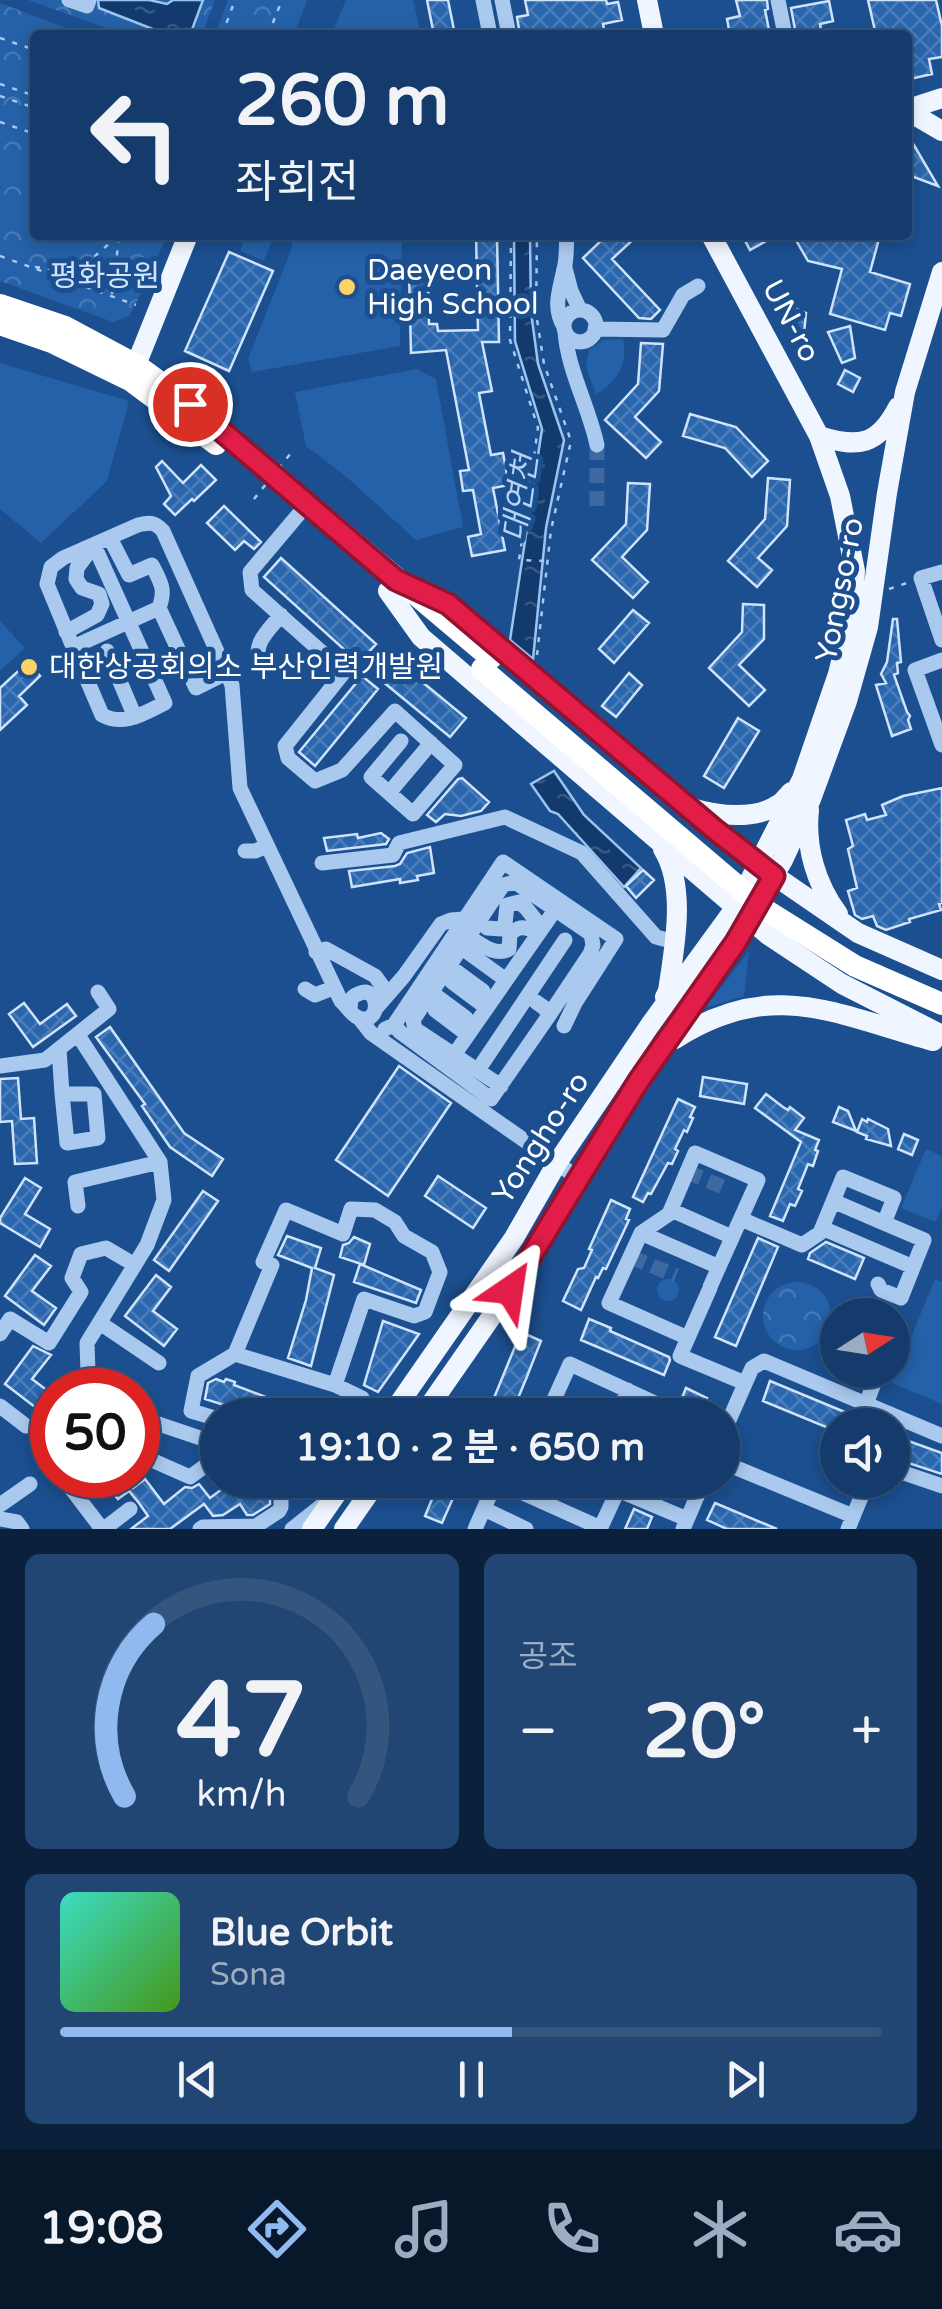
<!DOCTYPE html>
<html lang="ko">
<meta charset="utf-8">
<style>
:root{--surface:#143b6b;--page:#214673;--text:#f1f3f6;--muted:#9dadc1;--line:#33557e;--accent:#90b9f0}
body{margin:0;font-family:"Varela Round","Noto Sans KR",sans-serif;background:var(--page);color:var(--text);height:100vh;display:flex;flex-direction:column;font-size:38px;white-space:nowrap}
*{box-sizing:border-box;margin:0}
p{font-size:32px;color:var(--muted)}
.icon{flex:none;width:55px;height:55px;fill:none;stroke:currentColor;stroke-width:2;stroke-linecap:round;stroke-linejoin:round}
.map{position:relative;height:1529px;overflow:hidden}
.drawer{display:flex;flex-direction:column;gap:25px;padding:25px;background:#0b203b;flex:1}
.drawer>*{flex:none}
.top-card{position:absolute;left:30px;top:30px;width:882px;height:210px;border-radius:10px;box-shadow:0 5px 15px #0003,0 0 0 2px var(--line);background:#143b6b;color:var(--text);overflow:hidden}
.needle{width:65px;rotate:78deg}
.controls{position:absolute;left:820px;top:1298px;display:grid;gap:20px}
.controls a{display:grid;place-items:center;width:90px;height:90px;border-radius:50%;background:var(--surface);box-shadow:0 5px 15px #0003,0 0 0 2px var(--line);font-size:50px}
.speed{position:absolute;left:30px;top:1368px;display:flex;gap:20px;font-size:50px;font-weight:700;text-align:center}
.speed>*{display:grid;place-content:center;width:130px;height:130px;border-radius:50%;background:var(--surface);box-shadow:0 5px 15px #0003,0 0 0 2px var(--line);line-height:1}
.speed .limit{border:15px solid #d22;background:#fff;color:#111}
.pin{position:absolute;display:grid;place-items:center;width:85px;height:85px;color:#fff;margin:-42px;border:5px solid #fff;border-radius:50%;box-shadow:0 2px 10px #0007}
.me{position:absolute;width:110px;margin:-55px;rotate:32deg;stroke-linejoin:round;filter:drop-shadow(0 0 8px #0008)}
.turn{display:flex;align-items:center;gap:35px;height:210px;padding:0 40px;font-size:45px}
.turn .icon{width:130px;height:130px;stroke-width:2.5}
.turn b{display:block;font-size:70px;line-height:85px}
.big{font-size:75px;font-weight:700;line-height:1.1}
.drawer .widget{flex:1;display:flex;flex-direction:column;justify-content:center;gap:15px;min-width:0;padding:0 35px;border-radius:15px;background:var(--page)}
.drawer .dial{align-items:center;gap:0}
.dial svg{height:260px;overflow:visible;fill:none;stroke:var(--line);stroke-width:7;stroke-linecap:round;text-anchor:middle}
.dial text{fill:var(--text);stroke:none}
.song{display:flex;align-items:center;gap:30px}
.cover{width:120px;height:120px;border-radius:15px;background:linear-gradient(135deg,hsl(170 70% 55%),hsl(100 70% 35%))}
.played{height:10px;border-radius:5px;background:linear-gradient(90deg,var(--accent) 55%,var(--line) 55%)}
.keys{display:flex;justify-content:space-around;direction:ltr}
.heat{display:flex;justify-content:space-between;align-items:center;font-size:55px;direction:ltr}
.drawer .tiles{flex:1;display:grid;gap:25px;grid-template-columns:1fr 1fr}
.widget:last-child{grid-column:span 2}
.trip{position:absolute;left:200px;top:1398px;width:540px;height:100px;border-radius:50px;background:var(--surface);box-shadow:0 5px 15px #0003,0 0 0 2px var(--line);font-weight:700;line-height:100px;text-align:center}
.tabs{display:flex;height:160px;justify-content:space-around;align-items:center;background:#08182b;color:var(--muted)}
.tabs .icon{width:70px;height:70px}
.tabs .current{color:var(--accent)}
.tabs b{font-size:45px;color:var(--text)}
.map>svg:first-child{display:block}
.grass{fill:#2461a8}
.park{fill:url(#park-crowns)}
.water{fill:url(#water-ripples);stroke:#9cc4f0;stroke-width:2.5}
.building{fill:url(#building-cross-hatch);stroke:#cfe3fa;stroke-width:2.5}
.lines{fill:none;stroke-linecap:round;stroke-linejoin:round}
.minor-tunnel{stroke:#3d69a0;stroke-width:15;stroke-dasharray:15 8;stroke-linecap:butt}
.path{stroke:#a9c9ee;stroke-width:2.5;stroke-dasharray:5 8;stroke-linecap:butt}
.minor{stroke:#a9c9ee;stroke-width:15}
.major{stroke:#f0f6ff;stroke-width:20}
.highway{stroke:#fff;stroke-width:22}
.path-bridge{stroke:#a9c9ee;stroke-width:2.5;stroke-dasharray:5 8;stroke-linecap:butt}
.highway-bridge{stroke:#fff;stroke-width:22}
.route-casing{stroke:#92132f;stroke-width:25}
.route{stroke:#e11d48;stroke-width:18}
.poi-dot{fill:#ffd166;stroke:#1b4f8f;stroke-width:4}
.labels{text-anchor:middle;dominant-baseline:central;stroke-width:10;stroke-linejoin:round;paint-order:stroke}
.poi-label{font-size:30px;fill:#fff;stroke:#1b4f8f;text-anchor:start}
.park-label{font-size:30px;fill:#cfe3fa;stroke:#1b4f8f}
.street-label{font-size:30px;fill:#fff;stroke:#1b4f8f}
.water-label{font-size:32px;font-style:italic;fill:#b5d3f5;stroke:#1b4f8f}
</style>
<div class="map">
<svg width="942" height="1529" viewBox="0 0 942 1529">
<defs>
<pattern id="park-crowns" width="20" height="18" patternUnits="userSpaceOnUse" patternTransform="scale(2.5)"><rect width="20" height="18" fill="#2461a8"/><path d="M2 6a3 3 0 1 1 6 0M12 15a3 3 0 1 1 6 0" fill="none" stroke="#4579b5"/></pattern>
<pattern id="water-ripples" width="26" height="14" patternUnits="userSpaceOnUse" patternTransform="scale(2.5)"><rect width="26" height="14" fill="#123a6d"/><path d="M2 4q2-2 4 0t4 0M15 11q2-2 4 0t4 0" fill="none" stroke="#365883"/></pattern>
<pattern id="building-cross-hatch" width="8" height="8" patternUnits="userSpaceOnUse" patternTransform="scale(2.5)"><rect width="8" height="8" fill="#2a66ad"/><path d="M0 0l8 8M0 8l8-8" fill="none" stroke="#4a7db9"/></pattern>
</defs>
<rect width="100%" height="100%" fill="#1b4f8f"/>
<path class="grass" d="M346,0H413L421,35H331Z
M246,235H274L264,261L240,251Z
M294,235H402L400,346L252,372L248,359L290,253Z
M623,339C628,364 618,382 596,394L586,367L589,350L603,340Z
M0,363L129,401L107,481L41,543L0,509Z
M417,369L436,379L463,527L416,540L343,474L306,446L295,392Z
M0,621L25,648L0,671Z
M749,951L744,996L705,1008Z
M926,1149L942,1156V1207L935,1222L901,1208Z
M935,1279L942,1282V1404L892,1383Z"/>
<path class="park" d="M28,0H215L202,35H127Z
M228,0H307L294,35H215Z
M0,3L85,35H35V235H167L144,288L129,316L113,322L0,281Z
M657 1290a11 11 0 1 1 22 0a11 11 0 1 1-22 0Z
M763 1316a34 34 0 1 1 68 0a34 34 0 1 1-68 0Z"/>
<path class="water" d="M98,0H149L167,4L173,0H203L190,35H168L99,8Z
M514,235H530L531,312L538,364L564,440L546,528L533,659L510,640L542,429L515,341Z
M554,771L584,815L641,868L624,887L558,814L550,811L531,784Z"/>
<path class="building" d="M427,0H448L455,35H434Z
M525,0H606L607,4L618,2L622,20L603,24L605,35H520L517,17L528,15Z
M736,0H767L768,9L765,10L770,35H730L727,19L740,16Z
M868,0H936L942,26V57L929,59L932,74L910,79L908,35H876Z
M829,1L833,21L820,24L822,35H796L791,8Z
M908,135L938,186L908,175Z
M476,235H497L499,342H482L492,391L479,393L491,455L503,453L509,485L493,488L505,550L472,556L468,537L481,534L473,490L463,491L460,471L469,470L446,350L411,353L409,272H428L429,324H437L438,331L478,330Z
M607,235H638L612,259L660,310L651,319L639,318L583,258Z
M742,235H777L750,250Z
M793,235H880L870,272L910,284L901,316L890,313L885,330L830,314L842,269L808,261Z
M229,252L273,271L229,371L185,351Z
M775,299L806,313L802,353Z
M850,326L855,358L842,363L828,332Z
M641,343L663,344L659,391L635,417L661,442L646,458L605,420L638,384Z
M845,370L860,378L853,392L838,384Z
M690,414L736,427L768,461L752,477L725,448L683,436Z
M162,461L183,483L201,465L216,480L194,501L192,499L175,515L164,504L171,496L156,467Z
M768,478L790,480L787,526L758,558L772,570L757,587L728,561L765,519Z
M628,483L650,484L647,530L622,557L648,582L633,598L592,560L626,524Z
M224,506L261,542L254,549L244,541L235,550L207,523Z
M281,558L376,644L359,663L264,577Z
M743,604L764,605V639L739,665L765,690L749,706L709,668L742,632Z
M633,610L649,623L614,663L599,649Z
M893,619H897L901,662L897,663L898,673L894,675L907,712L910,716L908,720L911,729L892,736L876,685L886,683L881,674L887,662Z
M392,657L466,718L450,737L376,676Z
M28,662L40,676L19,696L27,705L0,730V688Z
M629,673L642,685L616,717L602,706Z
M362,676L378,689L315,766L299,752Z
M738,718L759,731L724,788L704,776Z
M462,778L489,802L481,811L461,816L445,814L436,822L427,815L458,779Z
M942,788V903L939,904L941,910L909,919L910,922L886,930L877,926L873,916L862,919L855,915L848,891L857,888L848,849L853,846L846,820L865,814L867,820L886,815L882,805L903,796Z
M381,833L389,839L386,844L327,851L324,838L357,834L358,838Z
M430,847L434,873L417,876L418,880L400,883V879L352,887L349,871L395,866L400,864L407,853Z
M643,870L654,880L636,898L626,886Z
M24,1003L40,1024L67,1004L76,1016L33,1047L9,1014Z
M110,1027L184,1133L223,1159L212,1176L170,1147L142,1106L145,1104L96,1037Z
M399,1066L451,1103L388,1196L336,1160Z
M703,1077L747,1084L744,1104L700,1096Z
M18,1078L21,1119L34,1118L37,1163L15,1164L12,1121L0,1122V1079Z
M766,1094L783,1107L788,1110L790,1107L804,1118L795,1130L819,1140L815,1150L818,1151L813,1166L808,1164L798,1189L802,1191L795,1206L790,1204L783,1221L770,1216L801,1142L755,1108Z
M678,1099L695,1107L690,1117L693,1118L687,1132L684,1130L675,1149L678,1151L672,1164L668,1163L651,1194L648,1193L643,1202L633,1197Z
M839,1107L848,1111L856,1131L833,1122Z
M862,1119L867,1122L868,1119L888,1129L891,1146L866,1139L867,1136L857,1132Z
M904,1134L918,1140L912,1155L898,1149Z
M438,1176L486,1208L473,1228L425,1196Z
M25,1178L41,1188L25,1214L50,1229L40,1247L0,1223V1218Z
M203,1191L218,1201L169,1271L154,1260Z
M611,1200L630,1209L626,1219L629,1220L606,1269L603,1268L598,1278L596,1277L581,1310L563,1301L578,1269L584,1268L592,1250L589,1249Z
M287,1236L321,1248L315,1268L334,1275L311,1366L288,1358L306,1300L312,1268L278,1255Z
M354,1237L370,1244L364,1265L340,1257L343,1245L349,1243Z
M758,1238L778,1247L736,1346L715,1337Z
M826,1242L864,1258L855,1279L808,1259L810,1253Z
M35,1255L51,1266L32,1291L56,1308L44,1325L5,1296Z
M360,1264L421,1290L416,1303L354,1282Z
M156,1275L171,1287L153,1311L177,1329L164,1346L125,1316Z
M837,1317H838V1362L822,1355Z
M589,1319L611,1328L610,1331L669,1357L670,1360L664,1375L581,1340Z
M383,1321L419,1334L378,1392L364,1385Z
M521,1332L541,1341L526,1379L511,1415H487Z
M33,1346L51,1355L32,1379L52,1394V1402L44,1414L5,1384Z
M216,1379L224,1382L226,1379L235,1382L234,1385L314,1415H255L205,1399L208,1383Z
M770,1381L876,1425H838V1432L763,1401Z
M686,1388L707,1398L699,1415H675Z
M900,1438L942,1453V1474L893,1458Z
M97,1475H124L133,1488L145,1479L164,1504L185,1487L192,1488L199,1484L210,1498L233,1481L246,1498L263,1486L270,1497V1504L253,1515H247L240,1504L223,1515L213,1516L204,1504L170,1529H131L148,1516L139,1503L129,1491L118,1499Z
M440,1480H461L442,1523L425,1516Z
M555,1480H603L595,1498Z
M647,1480H671L665,1494L663,1492L661,1496L643,1488Z
M715,1503L777,1529H727L707,1520Z
M634,1509L652,1517L647,1529H625Z"/>
<g class="lines">
<path class="minor-tunnel" d="M597,445V514
M687,1172L728,1189
M631,1257L676,1276
M591,1415L598,1398"/>
<path class="path" d="M222,35L235,0
M268,35L282,0
M0,38L35,50
M0,84L35,96
M0,96L35,108
M0,122L35,134
M511,235L510,340L538,428L519,560L546,561
M0,256L136,305
M35,267L78,271L119,235
M112,294L119,238
M889,589L910,582
M537,655L551,530L571,441L544,364L536,313L537,235"/>
<path class="minor" d="M69,0L87,6L89,0
M483,0L490,35
M502,0L509,35
M778,0L785,35
M565,268L571,291L580,310
M564 326a16 16 0 1 1 32 0a16 16 0 1 1-32 0Z
M564,327C552,306 560,290 564,269C567,259 566,246 567,235
M595,329L663,330L683,295L698,286
M565,332C568,371 589,407 597,445
M298,515L250,572L252,590L344,672L285,746L288,758L315,781L342,770L395,711L455,765L413,814L371,777L401,741
M110,538L129,575L152,565C161,583 166,589 159,608
M942,572L921,578L942,640
M66,632L97,615L102,604L99,594L82,588L76,579L77,568L94,545L165,703C144,713 124,727 102,715L73,647
M107,651L135,717
M942,660L915,670L942,745
M262,666C250,645 268,631 281,615
M226,673L196,688L159,608L73,647L47,584L51,567L63,558L138,525C150,522 155,522 163,531L232,685L240,788L341,1001C347,1006 352,1016 359,1018C382,1026 380,983 358,994C350,997 351,1001 350,1008
M389,793L431,743
M245,851H255L267,846
M322,863L393,855L399,843L505,817L582,853L656,937L675,942
M487,928L502,929L505,924L507,905L519,902L526,908L542,928
M469,937C481,944 495,957 509,949L510,934C516,929 520,926 529,929
M462,948L506,980
M316,952L326,949L375,976L383,987
M449,966L483,991
M452,982L487,1008
M305,989L315,995L333,988
M431,992L466,1018
M377,1007L404,976L441,924L451,920L464,919
M435,1010L468,1035
M360,1019L371,1033L578,1178
M394,1025L503,862L616,939L575,1003L564,1026
M385,1029L394,1025L400,1032L491,1099L548,1017L546,1009L536,1002
M78,1035L160,1162L164,1200L147,1245L87,1343L88,1372L101,1390
M59,1049L62,1094H94L98,1138L67,1143L62,1094
M454,1055L555,910
M0,1066L45,1060L109,1009L98,992
M478,1070L565,940
M501,1086L415,1029L413,1020L503,885L515,882L591,934L593,945L590,954L548,1017
M78,1206L75,1182L160,1162
M671,1210L732,1237
M741,1219L802,1245L820,1233L822,1228L843,1177L894,1198L884,1223L833,1201
M822,1228L913,1267
M641,1233L719,1267
M878,1284L881,1290L901,1298L924,1240L884,1223
M100,1323L159,1363
M0,1334L10,1319L49,1343L81,1292L72,1278L81,1254L106,1248L135,1265
M688,1338L609,1303L641,1233L669,1214L695,1153L758,1180L718,1269L710,1287V1288L680,1356L745,1383
M335,1385L364,1299L414,1316L425,1312L440,1272L432,1252L404,1236L395,1222L375,1210L351,1209L343,1234L286,1210L263,1262L272,1265L235,1354L335,1385L362,1398L361,1415
M866,1404L879,1370
M0,1406L26,1426
M547,1415L570,1364L655,1403L650,1415
M617,1415L628,1390
M138,1417L218,1444
M218,1419L191,1411L198,1376L235,1354
M722,1436L752,1368L764,1361L942,1436
M138,1454L190,1477L205,1466L218,1469
M722,1462L853,1516
M892,1469L942,1486
M61,1475L102,1529
M622,1480L618,1490L687,1519
M0,1505L30,1484
M484,1509L526,1529
M0,1519L17,1522L22,1529
M104,1529L130,1509
M200,1529L203,1527L256,1526L279,1511L281,1507V1494L272,1480
M292,1529L336,1494L320,1480
M475,1529L496,1481L601,1528
M600,1529L618,1490
M683,1529L704,1480
M848,1529L868,1480"/>
<path class="major" d="M647,0L654,35
M908,109L942,98
M908,116L918,117L942,131
M136,365L188,235
M819,436C858,448 878,446 898,407
M416,589L448,604L759,865L858,933L942,970
M388,591L421,637L768,935L842,984L942,1035
M692,808C718,816 756,820 779,804C784,801 787,796 791,792
M809,810C805,847 816,884 838,914
M663,849C687,888 674,949 668,991L665,997
M675,1039C772,977 834,1014 933,1041
M391,1415L514,1238L557,1163L650,1025L736,907L802,779L838,674L852,616L855,571L840,496L819,436L711,235
M423,1415L510,1290L638,1081L736,941L783,860L811,799L847,701L868,627L887,493L905,392L942,272
M312,1529L346,1480
M344,1529L378,1480"/>
<path class="highway" d="M0,305L65,327L136,365L191,405L491,658
M0,324L52,342L130,380L216,444"/>
<path class="path-bridge" d="M254,499L291,453"/>
<path class="highway-bridge" d="M482,669L764,909L855,966L942,1004"/>
</g>
<g class="lines">
<g class="route-casing">
<path id="route" d="M190,404L396,580L448,604L714,829L774,876L736,942L638,1082L510,1290"/>
</g>
<use href="#route" class="route"/>
</g>
<g class="poi-dot">
<circle cx="347" cy="287" r="10"/>
<circle cx="29" cy="667" r="10"/>
</g>
<g class="labels">
<g class="poi-label">
<text x="367" y="270">Daeyeon<tspan x="367" dy="34">High School</tspan></text>
<text x="49" y="667">대한상공회의소 부산인력개발원</text>
</g>
<g class="park-label">
<text x="105" y="276">평화공원</text>
</g>
<g class="street-label">
<text transform="translate(791 321) rotate(62)">UN-ro</text>
<text transform="translate(840 590) rotate(-79)">Yongso-ro</text>
<text transform="translate(541 1138) rotate(-57)">Yongho-ro</text>
</g>
<g class="water-label">
<text transform="translate(521 498) rotate(-82)">대연천</text>
</g>
</g>
</svg>
<div class="controls">
<a><svg class="needle" viewBox="-14 -14 28 28"><path d="M0-13l5 13h-10z" fill="#e53935"/><path d="M0 13l5-13h-10z" fill="#9dadc1"/></svg></a>
<a><svg class="icon" aria-label="sound" viewBox="0 0 24 24"><path d="M4 9h4l5-4v14l-5-4H4zM17 9q2 3 0 6"/></svg></a>
</div>
<div class="speed"><div class="limit">50</div></div>
<div class="pin" style="left:190px;top:404px;background:#d93025"><svg class="icon" aria-label="arrive" viewBox="0 0 24 24"><path d="M6 21V4h12l-3 4 3 4H6"/></svg></div>
<svg class="me" style="left:510px;top:1290px" viewBox="-20 -20 40 40"><path d="M0-17L14 15 0 8-14 15z" fill="#e11d48" stroke="#fff" stroke-width="4"/></svg>
<div class="trip">19:10 · 2 분 · 650 m</div>
<div class="top-card">
<div class="turn"><svg class="icon" aria-label="left" viewBox="0 0 24 24"><path d="M17 20v-9H6M10 6l-5 5 5 5"/></svg><div><b>260 m</b>좌회전</div></div>
</div>
</div>
<section class="drawer">
<div class="tiles">
<div class="widget dial"><svg viewBox="0 0 100 80">
<path d="M14 69A42 42 0 1 1 86 69"/>
<path d="M14 69A42 42 0 0 1 23 16" stroke="#90b9f0"/>
<text x="50" y="56" font-size="32" font-weight="700">47</text>
<text x="50" y="72" font-size="11">km/h</text>
</svg></div>
<div class="widget"><p>공조</p>
<div class="heat"><a>−</a><b class="big">20°</b><a>+</a></div>
</div>
<div class="widget">
<div class="song"><i class="cover"></i><div><b>Blue Orbit</b><p>Sona</p></div></div>
<div class="played"></div>
<div class="keys"><svg class="icon" aria-label="previous" viewBox="0 0 24 24"><path d="M18 5L8 12l10 7zM5 5v14"/></svg><svg class="icon" aria-label="pause" viewBox="0 0 24 24"><path d="M8 5v14M16 5v14"/></svg><svg class="icon" aria-label="next" viewBox="0 0 24 24"><path d="M6 5l10 7-10 7zM19 5v14"/></svg></div>
</div>
</div>
</section>
<nav class="tabs">
<b>19:08</b>
<svg class="icon current" aria-label="directions" viewBox="0 0 24 24"><path d="M12 3l9 9-9 9-9-9zM9 14v-3h6M13 9l2 2-2 2"/></svg>
<svg class="icon" aria-label="music" viewBox="0 0 24 24"><path d="M9 18V5l10-2v13"/><circle cx="6" cy="18" r="3"/><circle cx="16" cy="16" r="3"/></svg>
<svg class="icon" aria-label="phone" viewBox="0 0 24 24"><path d="M5 4h4l2 5-3 2q2 4 5 5l2-3 5 2v4C11 20 4 13 5 4z"/></svg>
<svg class="icon" aria-label="climate" viewBox="0 0 24 24"><path d="M12 3v18M4 7l16 10M4 17L20 7"/></svg>
<svg class="icon" aria-label="car" viewBox="0 0 24 24"><path d="M5 17H2v-5l4-1 3-4h7l3 4 3 1v5h-3M9 17h6M6 11h13"/><circle cx="7" cy="17" r="2"/><circle cx="17" cy="17" r="2"/></svg>
</nav>
